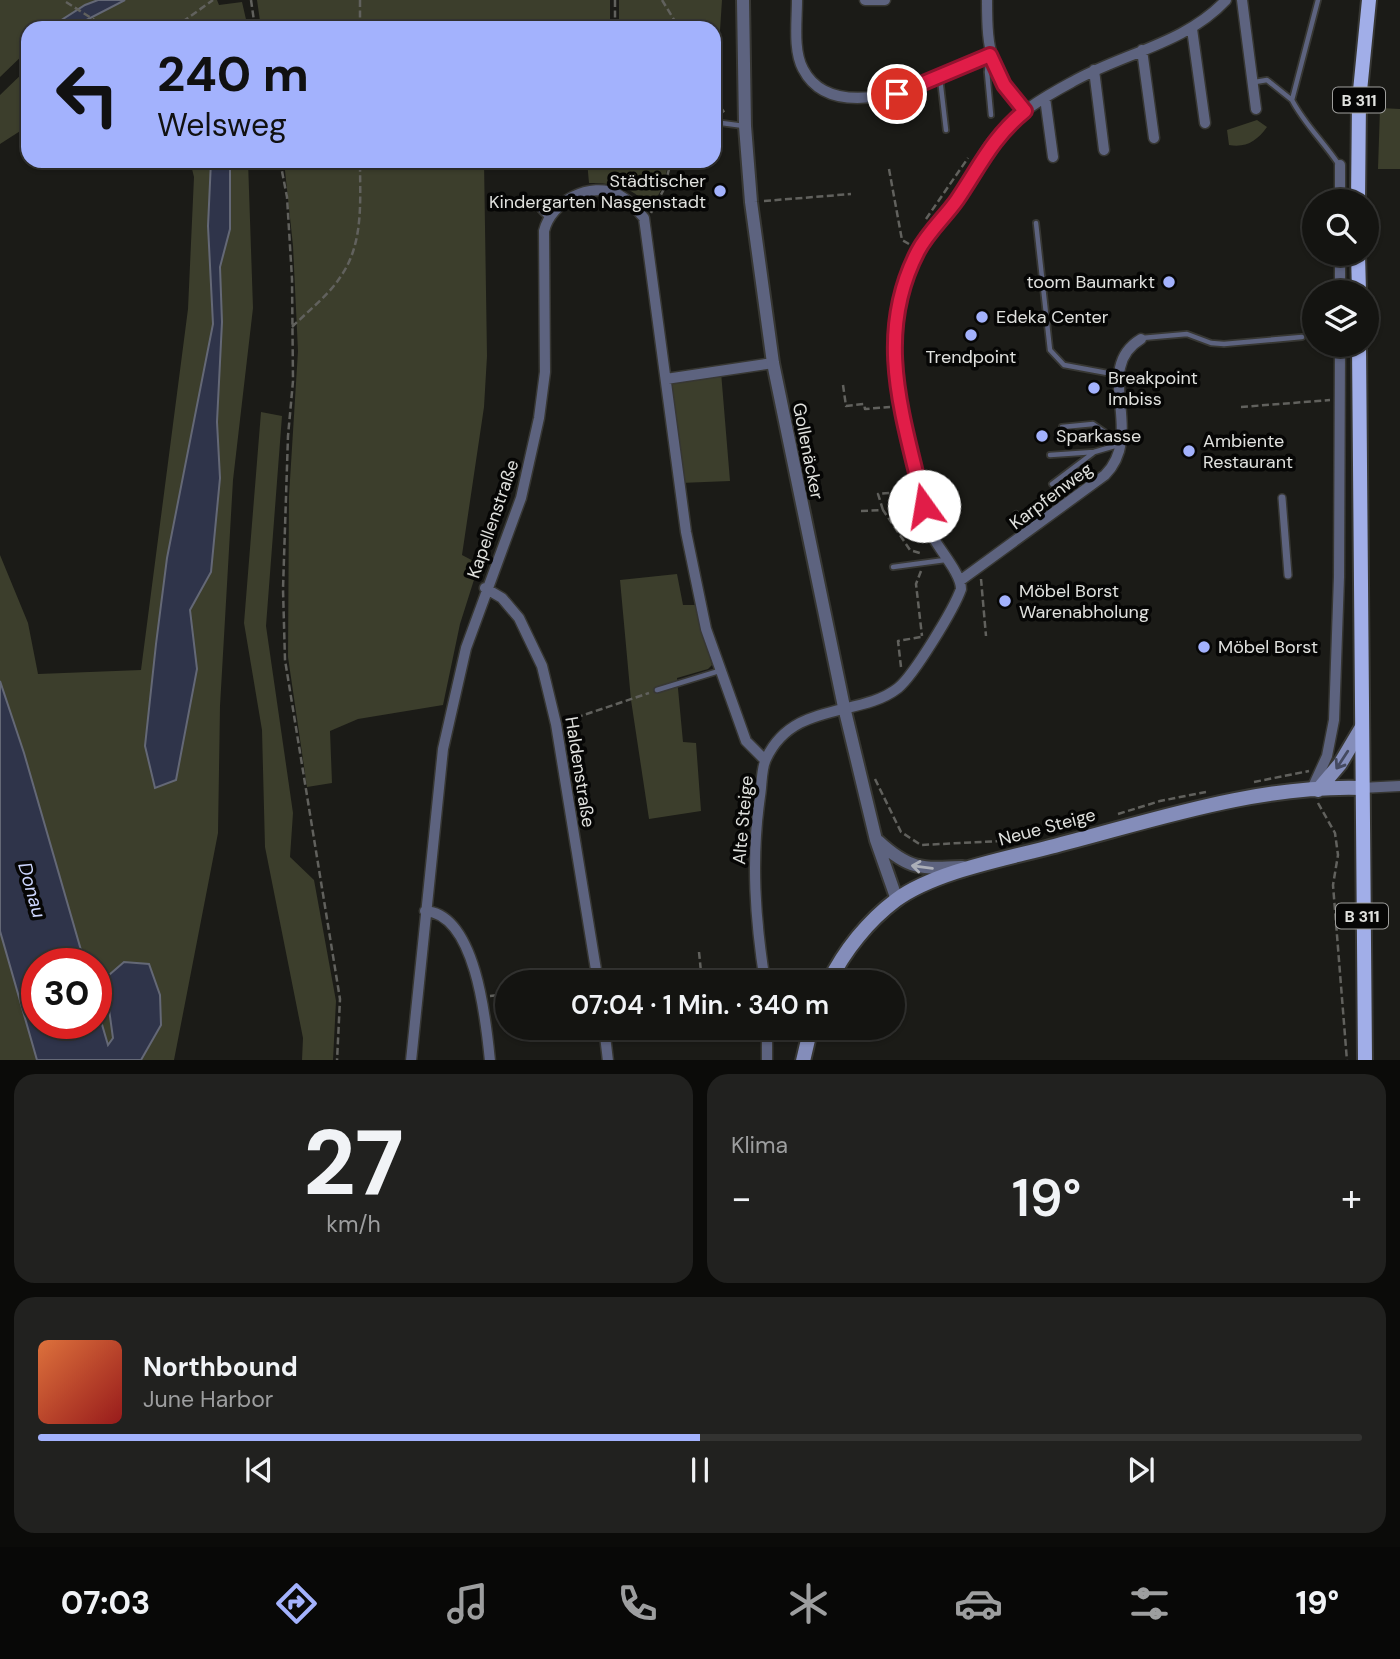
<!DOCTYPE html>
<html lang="de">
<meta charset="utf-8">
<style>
:root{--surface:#141411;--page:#21211f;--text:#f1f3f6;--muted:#9d9e9f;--line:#333331;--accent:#a3b2fd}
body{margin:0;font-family:"DM Sans",sans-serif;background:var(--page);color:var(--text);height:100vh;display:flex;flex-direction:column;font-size:26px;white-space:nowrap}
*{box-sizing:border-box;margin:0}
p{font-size:23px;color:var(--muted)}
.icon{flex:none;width:38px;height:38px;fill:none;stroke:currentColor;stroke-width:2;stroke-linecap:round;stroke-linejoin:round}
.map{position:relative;height:1060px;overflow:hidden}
.sheet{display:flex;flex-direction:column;gap:14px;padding:14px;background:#0b0b09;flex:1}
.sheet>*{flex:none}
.top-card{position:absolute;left:21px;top:21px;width:700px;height:147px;border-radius:21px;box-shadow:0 2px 5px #0004,0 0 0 2px var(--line);background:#a3b2fd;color:#111;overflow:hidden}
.fabs{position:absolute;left:1302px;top:189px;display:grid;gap:14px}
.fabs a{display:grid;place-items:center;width:77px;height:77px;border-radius:50%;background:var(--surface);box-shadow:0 2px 5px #0004,0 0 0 2px var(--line);font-size:35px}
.speed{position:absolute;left:21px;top:948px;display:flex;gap:14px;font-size:35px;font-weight:700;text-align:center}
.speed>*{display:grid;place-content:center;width:91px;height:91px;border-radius:50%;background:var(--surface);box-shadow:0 2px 5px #0004,0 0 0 2px var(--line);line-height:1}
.speed .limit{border:10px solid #d22;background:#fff;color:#111}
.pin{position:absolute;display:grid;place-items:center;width:60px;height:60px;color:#fff;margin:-30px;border:4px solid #fff;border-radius:50%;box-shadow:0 2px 7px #0007}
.me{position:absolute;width:77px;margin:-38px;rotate:347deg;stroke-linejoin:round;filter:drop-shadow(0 0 5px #0008)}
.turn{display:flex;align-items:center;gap:24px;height:147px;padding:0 21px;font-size:32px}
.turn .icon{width:91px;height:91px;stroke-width:2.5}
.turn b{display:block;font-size:49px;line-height:60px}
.big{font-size:52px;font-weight:600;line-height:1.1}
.sheet .card{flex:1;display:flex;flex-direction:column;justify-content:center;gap:10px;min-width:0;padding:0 24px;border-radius:21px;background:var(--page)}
.sheet .dial{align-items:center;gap:0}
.dial b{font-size:91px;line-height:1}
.song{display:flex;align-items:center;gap:21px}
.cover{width:84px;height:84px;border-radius:10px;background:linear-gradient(135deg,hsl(20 70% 55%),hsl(0 70% 35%))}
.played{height:7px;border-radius:4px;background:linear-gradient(90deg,var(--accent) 50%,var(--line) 50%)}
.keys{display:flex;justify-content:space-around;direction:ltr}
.heat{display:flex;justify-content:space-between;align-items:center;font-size:38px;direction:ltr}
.sheet .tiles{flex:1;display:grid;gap:14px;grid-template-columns:1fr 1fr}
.card:last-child{grid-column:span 2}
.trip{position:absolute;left:495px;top:970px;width:410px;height:70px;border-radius:35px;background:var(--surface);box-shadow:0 2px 5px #0004,0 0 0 2px var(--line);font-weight:600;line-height:70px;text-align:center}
.dock{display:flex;height:112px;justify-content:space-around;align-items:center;background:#080807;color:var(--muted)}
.dock .icon{width:49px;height:49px}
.dock .selected{color:var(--accent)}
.dock b{font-size:32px;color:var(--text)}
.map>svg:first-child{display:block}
.green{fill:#3c3e2c}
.water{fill:#2f344a;stroke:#646876;stroke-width:2}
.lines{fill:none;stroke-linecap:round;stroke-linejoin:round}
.service-casing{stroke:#373733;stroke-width:8}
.pedestrian-casing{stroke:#373733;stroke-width:10}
.minor-casing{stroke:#373733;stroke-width:13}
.tertiary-casing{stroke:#373733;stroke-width:16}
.secondary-casing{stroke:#373733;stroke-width:18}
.primary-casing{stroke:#373733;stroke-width:18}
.path{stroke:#61615d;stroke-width:2.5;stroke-dasharray:7 3.5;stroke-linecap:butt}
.service{stroke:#5d637f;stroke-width:4.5}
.pedestrian{stroke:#5d637f;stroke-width:7}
.minor{stroke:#5d637f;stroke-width:10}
.tertiary{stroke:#5d637f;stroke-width:12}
.secondary{stroke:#848dba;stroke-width:14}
.primary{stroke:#a1aee8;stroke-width:14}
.oneway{stroke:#454a60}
.oneway2{stroke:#acafb8}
.route-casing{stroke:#92132f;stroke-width:18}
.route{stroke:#e11d48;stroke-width:12}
.poi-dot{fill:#a3b2fd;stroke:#060605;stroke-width:2.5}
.labels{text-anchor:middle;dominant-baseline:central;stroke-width:7;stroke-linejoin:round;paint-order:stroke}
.shield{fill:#060605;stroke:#9f9f9d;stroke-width:2}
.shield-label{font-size:16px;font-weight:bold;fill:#e0e1de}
.poi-label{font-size:18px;fill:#e0e1de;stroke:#060605;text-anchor:start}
.street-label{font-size:18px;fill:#e0e1de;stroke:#060605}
.water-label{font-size:19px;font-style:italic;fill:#cdd6fe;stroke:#060605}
</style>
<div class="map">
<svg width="1400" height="1061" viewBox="0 0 1400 1061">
<rect width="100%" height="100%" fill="#1b1b17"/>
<path class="green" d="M0,0H98C69,10 61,28 28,28V50L0,77Z
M125,0H217L219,5L242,2L248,28H71Z
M257,0H610V28H261Z
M619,0H722L719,46L714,50V28H619Z
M28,68V126L0,144V95Z
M1380,108L1400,109V169H1378Z
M1257,120L1267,127C1257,141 1246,148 1229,145L1227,130Z
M190,161H211L208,227L213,324L167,558L145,746L197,669L190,610L211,572L220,479L217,422L222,322L220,267L230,229V161H248L253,308L233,480L220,706L218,833L174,1060H141L161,1025L108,1002L113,1039L108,1045L96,1004V964H85L24,753L0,681V555L28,623L38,674L141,670L188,309L194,177Z
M284,161H484L487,356L484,407L462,555L479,564L460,624L443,705L358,719L330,731L332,783L307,787L288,657L289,496L298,351L293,246Z
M587,161H669L663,186L650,211C637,187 614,183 589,183Z
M721,372L730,481L680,483L666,379Z
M261,412L282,416L266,626L293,813L290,857L314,880L336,1001L333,1060H302L303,1038L265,847L262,730L244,623Z
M677,574L683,605H695L712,665L708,669L677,678L683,742L696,743L701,811L649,819L631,700L620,580Z
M0,931L37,1060H0Z"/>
<path class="water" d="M98,0H125L71,28H49L85,5Z
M211,161H230V229L220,267L222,322L217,422L220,478L211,572L190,610L197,669L176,780L155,788L145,746L156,644L167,558L213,324L208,226Z
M0,681L24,753L85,964H37V1024H96V1004L108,1045L113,1038L108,1002L109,975L124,962L149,964L160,995L161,1025L141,1060H37L0,931Z"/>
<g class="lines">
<g class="service-casing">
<path id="service" d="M1318,0L1292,100C1305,125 1324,142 1339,165
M989,56L987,72L991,115
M940,78L946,130
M1255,82L1267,80L1292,100
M714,122L744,126
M534,203L547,217
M1036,223L1050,350L1064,365L1118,375
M1142,338L1187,334L1211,343L1224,344L1302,337
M1062,427L1093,424L1119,442
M1050,455L1094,452L1118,445
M1052,484L1093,453
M1016,514L1029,531
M893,567L945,560
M657,690L719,671"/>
</g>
<g class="pedestrian-casing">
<path id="pedestrian" d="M1282,498L1288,575"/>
</g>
<g class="minor-casing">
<path id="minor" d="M797,0C797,21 793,51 803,69C835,131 947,77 990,55
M865,0H885
M987,0C987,55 991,68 1025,111
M1242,0L1256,109
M1192,29L1205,123
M1142,50L1154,138
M1094,70L1104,150
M1045,98L1053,157
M1340,165V201
M1340,254V292
M666,379L773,363
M961,580L1105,475C1147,432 1091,369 1141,339
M485,588L502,598L519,618L542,666L556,724L598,982
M1361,788L1400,786
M1311,791L1327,756L1334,720L1339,577L1340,345
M425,911C476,914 486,1021 490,1061
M765,982C755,919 751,859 760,796C762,785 761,769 766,759C793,700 860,718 898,688C914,675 954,609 961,589C961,574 941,552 933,537C907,448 869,334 920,247C930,229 947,215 959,197C971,180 979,159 992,142C1012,116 1044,97 1072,82C1123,53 1185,44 1226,0
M604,1027L608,1061
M767,1027V1061
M411,1061L443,749L466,648L521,498L539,418L545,372L544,231C551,202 590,180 619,195C630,201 637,209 644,218L686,532L706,629L746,741L765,760"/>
</g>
<g class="tertiary-casing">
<path id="tertiary" d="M743,0L745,126L751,202L773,363L844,707L876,840L897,900
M878,841C909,870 922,869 963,867"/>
</g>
<g class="secondary-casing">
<path id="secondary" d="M1318,790L1340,764L1362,727
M829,982C844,951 868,921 896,900C934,872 1004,859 1050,847C1152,821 1254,785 1361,788
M803,1061L811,1027"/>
</g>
<g class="primary-casing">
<path id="primary" d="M1358,201L1359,101L1369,0
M1358,254L1359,292
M1359,345L1365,1061"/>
</g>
<path class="path" d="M251,0L255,28
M360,0V28
M615,0V28
M662,0L679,28
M66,2L107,28
M174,28L213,0
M714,98L726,115
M280,161L287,197L292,279L293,381L288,436L283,589L285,660L340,999L337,1061
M889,169L902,240L909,244
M764,201L851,194
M651,213L664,189L671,161
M926,219L968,158
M292,327C308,311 329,295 341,276C364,243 360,200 360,161
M843,385L846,406L864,404L865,409L890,407
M1241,407L1330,400
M883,510L878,494L910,491
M861,511L883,510L910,550L923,554
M921,571L916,584L922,636
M981,579L986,636
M901,667L898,641L921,637
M566,721L649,693
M875,779L901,832L921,845L1020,840
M1254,782L1309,771
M1318,803L1335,833L1338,855L1333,885L1347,1061
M1118,814L1160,801L1206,792
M699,952L702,982
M490,996L508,994"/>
<use href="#service" class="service"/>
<use href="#pedestrian" class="pedestrian"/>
<use href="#minor" class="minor"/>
<use href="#tertiary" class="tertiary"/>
<use href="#secondary" class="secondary"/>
<use href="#primary" class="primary"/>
</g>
<defs><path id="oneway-shaft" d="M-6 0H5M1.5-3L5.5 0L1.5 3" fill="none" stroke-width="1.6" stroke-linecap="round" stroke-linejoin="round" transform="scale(1.75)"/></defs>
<use class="oneway" href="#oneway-shaft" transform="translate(1342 760) rotate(123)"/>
<use class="oneway2" href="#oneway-shaft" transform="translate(922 867) rotate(-173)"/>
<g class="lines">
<g class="route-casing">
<path id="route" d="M897,94L990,55L1004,85L1025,111C992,138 980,166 957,200C945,217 928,232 918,251C873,337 904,418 924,506"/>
</g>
<use href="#route" class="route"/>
</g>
<g class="poi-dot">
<circle cx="720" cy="191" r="7"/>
<circle cx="1169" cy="282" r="7"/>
<circle cx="982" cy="317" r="7"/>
<circle cx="971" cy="335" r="7"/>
<circle cx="1094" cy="388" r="7"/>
<circle cx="1042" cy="436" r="7"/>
<circle cx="1189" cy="451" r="7"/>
<circle cx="1005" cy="601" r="7"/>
<circle cx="1204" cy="647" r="7"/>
</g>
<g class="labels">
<g class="shield">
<rect x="1333" y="87.5" width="52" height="25" rx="5"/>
<rect x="1336" y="903.5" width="52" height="25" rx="5"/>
</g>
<g class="shield-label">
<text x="1359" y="100">B 311</text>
<text x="1362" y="916">B 311</text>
</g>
<g class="poi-label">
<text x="706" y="181" text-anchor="end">Städtischer<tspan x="706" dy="21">Kindergarten Nasgenstadt</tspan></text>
<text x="1155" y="282" text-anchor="end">toom Baumarkt</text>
<text x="996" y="317">Edeka Center</text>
<text x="971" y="357" text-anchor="middle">Trendpoint</text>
<text x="1108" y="378">Breakpoint<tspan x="1108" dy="21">Imbiss</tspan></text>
<text x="1056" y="436">Sparkasse</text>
<text x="1203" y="441">Ambiente<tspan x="1203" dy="21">Restaurant</tspan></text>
<text x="1019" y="591">Möbel Borst<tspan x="1019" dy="21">Warenabholung</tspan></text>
<text x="1218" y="647">Möbel Borst</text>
</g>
<g class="street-label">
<text transform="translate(808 451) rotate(79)">Gollenäcker</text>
<text transform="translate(1051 496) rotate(-37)">Karpfenweg</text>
<text transform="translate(493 519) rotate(-71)">Kapellenstraße</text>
<text transform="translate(580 772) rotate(81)">Haldenstraße</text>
<text transform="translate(743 820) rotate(-85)">Alte Steige</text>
<text transform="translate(1047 827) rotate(-15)">Neue Steige</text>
</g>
<g class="water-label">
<text transform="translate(32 890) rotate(74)">Donau</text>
</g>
</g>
</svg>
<div class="fabs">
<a><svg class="icon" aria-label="search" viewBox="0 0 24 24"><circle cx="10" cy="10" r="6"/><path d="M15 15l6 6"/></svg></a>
<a><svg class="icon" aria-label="layers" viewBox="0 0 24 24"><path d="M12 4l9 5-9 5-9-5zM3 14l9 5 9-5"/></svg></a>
</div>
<div class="speed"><div class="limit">30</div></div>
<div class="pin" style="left:897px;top:94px;background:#d93025"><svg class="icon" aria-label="arrive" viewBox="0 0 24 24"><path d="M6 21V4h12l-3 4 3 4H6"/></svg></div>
<svg class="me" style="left:924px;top:506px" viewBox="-20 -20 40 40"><circle r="19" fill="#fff"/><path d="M0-13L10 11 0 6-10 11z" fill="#e11d48"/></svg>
<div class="trip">07:04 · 1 Min. · 340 m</div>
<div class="top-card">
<div class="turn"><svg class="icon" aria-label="left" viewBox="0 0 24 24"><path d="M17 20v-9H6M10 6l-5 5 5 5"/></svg><div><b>240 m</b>Welsweg</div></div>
</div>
</div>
<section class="sheet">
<div class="tiles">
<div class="card dial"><b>27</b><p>km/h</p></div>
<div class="card"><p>Klima</p>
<div class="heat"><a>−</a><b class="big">19°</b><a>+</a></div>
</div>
<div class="card">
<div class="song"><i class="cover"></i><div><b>Northbound</b><p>June Harbor</p></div></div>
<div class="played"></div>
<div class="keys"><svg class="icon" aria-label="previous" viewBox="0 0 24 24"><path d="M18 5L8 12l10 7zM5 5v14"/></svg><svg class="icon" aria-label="pause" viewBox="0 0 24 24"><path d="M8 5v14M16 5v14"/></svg><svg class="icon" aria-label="next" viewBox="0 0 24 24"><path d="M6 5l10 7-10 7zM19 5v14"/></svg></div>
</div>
</div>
</section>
<nav class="dock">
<b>07:03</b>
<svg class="icon selected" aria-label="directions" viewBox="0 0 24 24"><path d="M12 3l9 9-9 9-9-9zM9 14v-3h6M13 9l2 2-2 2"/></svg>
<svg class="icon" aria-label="music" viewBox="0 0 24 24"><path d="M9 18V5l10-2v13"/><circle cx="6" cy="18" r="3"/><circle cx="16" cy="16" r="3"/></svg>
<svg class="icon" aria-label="phone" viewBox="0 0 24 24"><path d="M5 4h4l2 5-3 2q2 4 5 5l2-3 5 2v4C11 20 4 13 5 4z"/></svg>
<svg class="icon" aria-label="climate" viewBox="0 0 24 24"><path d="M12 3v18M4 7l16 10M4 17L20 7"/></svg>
<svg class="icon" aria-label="car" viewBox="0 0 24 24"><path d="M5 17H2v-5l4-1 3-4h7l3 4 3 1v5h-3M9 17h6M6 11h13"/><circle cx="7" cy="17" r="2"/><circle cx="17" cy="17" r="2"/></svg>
<svg class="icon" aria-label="filters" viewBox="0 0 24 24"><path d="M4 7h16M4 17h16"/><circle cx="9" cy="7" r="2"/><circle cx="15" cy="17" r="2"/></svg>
<b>19°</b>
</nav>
